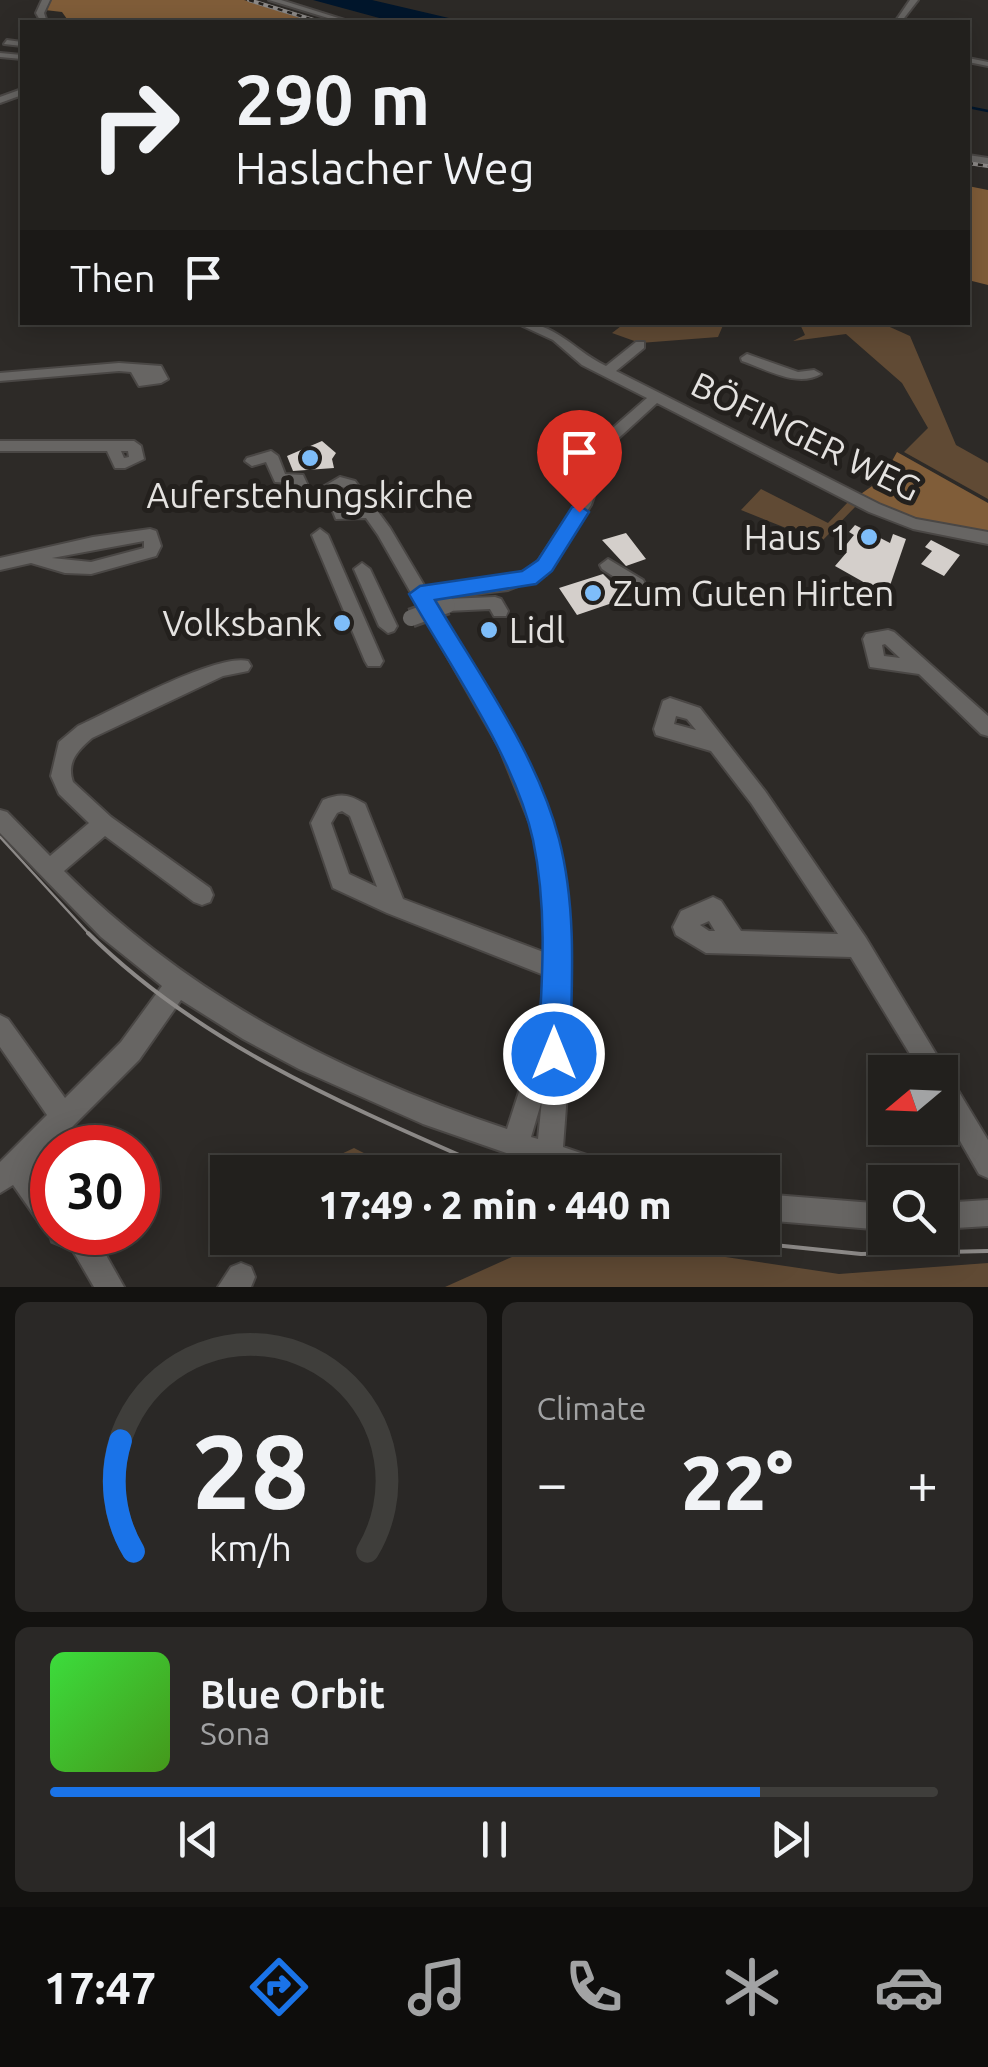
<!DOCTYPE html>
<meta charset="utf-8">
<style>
:root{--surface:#22201d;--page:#2a2826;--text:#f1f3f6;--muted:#a2a3a4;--line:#3f3e3b;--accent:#1a73e8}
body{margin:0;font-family:Ubuntu,sans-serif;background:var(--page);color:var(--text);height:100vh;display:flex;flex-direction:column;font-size:38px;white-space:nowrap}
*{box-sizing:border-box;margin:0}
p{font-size:32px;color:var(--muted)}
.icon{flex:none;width:55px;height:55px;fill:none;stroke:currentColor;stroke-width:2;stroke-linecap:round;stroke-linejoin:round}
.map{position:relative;height:1287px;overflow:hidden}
.sheet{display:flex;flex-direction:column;gap:15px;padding:15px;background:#131210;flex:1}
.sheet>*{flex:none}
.top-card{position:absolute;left:20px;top:20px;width:950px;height:305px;border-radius:0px;box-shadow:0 5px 25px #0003,0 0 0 2px var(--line);background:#22201d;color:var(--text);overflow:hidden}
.needle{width:65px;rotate:251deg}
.fabs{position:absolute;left:868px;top:1055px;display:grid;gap:20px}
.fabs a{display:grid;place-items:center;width:90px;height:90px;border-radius:0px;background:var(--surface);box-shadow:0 5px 25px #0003,0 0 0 2px var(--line);font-size:50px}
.speed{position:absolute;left:30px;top:1125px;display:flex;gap:20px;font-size:50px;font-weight:700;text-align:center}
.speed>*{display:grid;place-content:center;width:130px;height:130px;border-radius:50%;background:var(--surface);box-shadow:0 5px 25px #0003,0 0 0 2px var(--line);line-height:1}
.speed .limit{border:15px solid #d22;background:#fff;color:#111}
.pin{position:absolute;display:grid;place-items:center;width:85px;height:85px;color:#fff;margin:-102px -42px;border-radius:50% 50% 50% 0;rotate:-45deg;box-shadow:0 0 10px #0007}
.pin .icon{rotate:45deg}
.me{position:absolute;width:110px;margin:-55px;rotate:0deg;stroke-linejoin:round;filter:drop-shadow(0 0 8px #0008)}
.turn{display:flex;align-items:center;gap:35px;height:210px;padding:0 50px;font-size:45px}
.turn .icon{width:130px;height:130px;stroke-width:2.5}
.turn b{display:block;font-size:70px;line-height:85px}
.then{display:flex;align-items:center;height:95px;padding:0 50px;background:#0003;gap:20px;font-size:38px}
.big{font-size:75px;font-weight:800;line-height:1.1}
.sheet .tile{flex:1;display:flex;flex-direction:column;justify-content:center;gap:15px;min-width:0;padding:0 35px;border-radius:15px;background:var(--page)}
.sheet .dial{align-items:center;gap:0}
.dial svg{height:260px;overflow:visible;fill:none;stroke:var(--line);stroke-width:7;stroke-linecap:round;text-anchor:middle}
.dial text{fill:var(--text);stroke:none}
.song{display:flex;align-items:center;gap:30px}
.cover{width:120px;height:120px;border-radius:15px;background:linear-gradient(135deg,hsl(120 70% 55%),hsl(100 70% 35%))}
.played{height:10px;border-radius:5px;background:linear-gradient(90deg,var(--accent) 80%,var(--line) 80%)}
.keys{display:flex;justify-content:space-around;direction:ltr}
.heat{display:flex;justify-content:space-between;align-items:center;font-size:55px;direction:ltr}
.sheet .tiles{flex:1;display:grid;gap:15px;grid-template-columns:1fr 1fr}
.tile:last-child{grid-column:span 2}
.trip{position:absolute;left:210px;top:1155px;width:570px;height:100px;border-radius:0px;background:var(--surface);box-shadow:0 5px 25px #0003,0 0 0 2px var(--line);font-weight:800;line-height:100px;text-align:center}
.dock{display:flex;height:160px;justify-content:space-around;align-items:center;background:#0e0d0c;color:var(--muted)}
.dock .icon{width:70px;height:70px}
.dock .active{color:var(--accent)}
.dock b{font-size:45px;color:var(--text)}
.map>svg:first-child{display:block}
.green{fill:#604a34}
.forest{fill:#805d39}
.water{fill:#00162c}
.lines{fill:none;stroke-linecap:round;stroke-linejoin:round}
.stream{stroke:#00162c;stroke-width:2.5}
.building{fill:#d4cfcb}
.minor-casing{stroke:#4a4745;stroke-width:4}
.minor{fill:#676563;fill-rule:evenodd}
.tram-far1{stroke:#8c8987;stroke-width:2.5}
.tram{stroke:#8c8987;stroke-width:4}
.rail-casing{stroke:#8c8987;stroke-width:4}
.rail{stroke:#23201d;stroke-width:2.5;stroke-dasharray:5;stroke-linecap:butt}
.minor-bridge-casing{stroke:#4a4745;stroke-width:21;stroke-linecap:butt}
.minor-bridge{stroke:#676563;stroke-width:16}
.route{fill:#1a73e8;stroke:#114b97;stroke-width:2.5}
.poi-dot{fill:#7ebdf9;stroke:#23201d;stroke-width:4}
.labels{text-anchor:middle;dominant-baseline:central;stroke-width:10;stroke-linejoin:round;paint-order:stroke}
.street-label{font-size:35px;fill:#e4e2e0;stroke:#23201d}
.poi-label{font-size:35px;fill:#e4e2e0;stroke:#23201d;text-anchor:end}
</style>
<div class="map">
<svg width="988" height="1287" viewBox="0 0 988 1287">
<rect width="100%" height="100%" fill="#2d2a27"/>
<path class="green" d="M799,322L881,323L910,336L956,445L988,463V499L904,452L928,428L902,383L846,334L793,341L805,335Z
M625,323H724L718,337L640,343L612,333Z
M761,489L828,523L849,501L857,505L821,542L741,510Z
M354,1148L401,1172H314L320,1164Z
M554,1238H599L839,1274L988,1263V1287H445Z"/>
<path class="forest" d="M50,0H244L313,22H57L67,19L62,12L45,10Z
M968,186L988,190V285L968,280Z
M897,452L988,503V535L908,518L858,496L882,479Z"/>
<path class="water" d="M313,0H372L466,22H394Z"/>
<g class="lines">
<path class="stream" d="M968,107L988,111"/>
</g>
<path class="building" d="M322,441L336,453L332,459L334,468L293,471L287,456Z
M855,525L890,543L893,534L906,539L884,603L870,598L874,588L835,566L847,552L842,550L854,535L849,532Z
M626,533L646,559L626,566L602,540Z
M931,540L960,555L944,576L921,564L932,551L925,547Z
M603,574L627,598L577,615L559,588Z"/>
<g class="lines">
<g class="minor-casing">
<path id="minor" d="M42,0H50L44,13L47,22H41L36,13Z
M269,0H281L351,22H341Z
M910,0H918L901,22H895Z
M7,40L22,42V46L4,44Z
M0,53L22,55V59L0,57Z
M968,58L988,62V66L968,62Z
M22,89V95L0,103V97Z
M968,155L988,158V164L968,161Z
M514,322C557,322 571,349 606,366L636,342H644V348L616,371L879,504L916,519L988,532V544L913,529L869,512L657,403L611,445L591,505L546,575L508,590L431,599L514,738L556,838L570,930L563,1030L568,1080L563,1147L610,1163L614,1172H561L423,1124L299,1069L243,1039L181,1000L139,1060L32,1167L52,1196V1232H93L124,1287H94L69,1244L62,1246L52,1242L49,1231L43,1228L13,1185L0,1193V1162L47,1115L0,1047V1015L8,1019L65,1098L121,1042L162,986L101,937L0,833V810L7,812L50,856L89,823L59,794L51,776L59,742L78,726C113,710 216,653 248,661L251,666L248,671L223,676L92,738C78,750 66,762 73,782L111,817L210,888L213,895L210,902L202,905L194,902L105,836L64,871C190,997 339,1073 507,1129L539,1030L544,975L387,913L333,888L311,823L323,800C341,793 348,794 365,804L403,899L546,953L548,930L536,838L499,747L378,535L366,518L336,519L323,487L340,477L355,481L390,528L425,587L506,578L534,567L576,504L599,440L647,398L582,365L553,340ZM342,487L345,488L359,508L346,509L338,489ZM342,811L350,816L377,887L349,874L331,823L337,813ZM542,1100L538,1139L531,1137Z
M747,354L798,372L814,370L821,374C797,388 766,369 742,361L741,358Z
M119,363L161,366L168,379L161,383L139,386L131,372L119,371L0,381V373Z
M0,441H134L141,446L144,459L125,468H115L107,451H0ZM121,451H128L129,457L124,458Z
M271,451L278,456L285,474L303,475L309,488L307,492H297L293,483L275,482L266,462L252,466L245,461L247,458Z
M150,529L156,531L161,546L156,556L91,574L65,573L31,563L0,570V558L93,537ZM144,541V548L91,562L52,558Z
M320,529L328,535L383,661L380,666H368L365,661L312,535Z
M608,559L643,580L645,584L643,588H631L602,569L600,565Z
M362,563L370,569L397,626L394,631L388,633L379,626L354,569Z
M495,597L501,599L508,611L506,616H494L490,609L447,611L439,605L447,599Z
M888,630L894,632L988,716V736L981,734L919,674L870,667L863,639L866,634ZM885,644L900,658L884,656L882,645Z
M670,698L700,708L765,791L866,938L988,1140V1178L979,1174L940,1106V1072H921L851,957L706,953L676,935L673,927L681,911L713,897L721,901L741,931L838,934L751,803L711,751L656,735L654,729L663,701ZM676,716L687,719L696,730L674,724ZM709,921L715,931H709L700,925Z
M762,1194L885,1204V1230L762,1220Z
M988,1200V1226L940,1229V1203Z
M241,1263L251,1267L255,1277L251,1287H218L231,1267Z"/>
</g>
<use href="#minor" class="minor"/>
<path class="tram-far1" d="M0,837L90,935"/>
<path class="tram" d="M88,933C203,1047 352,1108 498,1172
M708,1238L861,1254L988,1251"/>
<g class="rail-casing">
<path id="rail" d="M249,0L320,22
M968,163L988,166"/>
</g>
<use href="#rail" class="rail"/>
<g class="minor-bridge-casing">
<path id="minor-bridge" d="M411,618L447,605"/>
</g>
<use href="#minor-bridge" class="minor-bridge"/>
</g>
<path class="route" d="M579,505L589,512L552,571L536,584L435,600C479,675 537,754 559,839C577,909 572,982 570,1054L565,1065L554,1069L543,1065L538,1054C542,982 548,911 533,840C515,757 451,668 409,594L420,586L522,571L538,560L572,507Z"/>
<g class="poi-dot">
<circle cx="310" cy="458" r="10"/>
<circle cx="869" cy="537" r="10"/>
<circle cx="593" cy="593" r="10"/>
<circle cx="342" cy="623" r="10"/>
<circle cx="489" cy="630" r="10"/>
</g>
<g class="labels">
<g class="street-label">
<text transform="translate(806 436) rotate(26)">BÖFINGER WEG</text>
</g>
<g class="poi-label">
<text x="310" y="495" text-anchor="middle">Auferstehungskirche</text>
<text x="849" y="537">Haus 1</text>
<text x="613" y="593" text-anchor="start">Zum Guten Hirten</text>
<text x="322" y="623">Volksbank</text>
<text x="509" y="630" text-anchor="start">Lidl</text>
</g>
</g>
</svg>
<div class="fabs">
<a><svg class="needle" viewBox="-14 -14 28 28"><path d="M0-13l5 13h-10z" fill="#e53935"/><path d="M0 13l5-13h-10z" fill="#a2a3a4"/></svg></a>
<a><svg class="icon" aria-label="search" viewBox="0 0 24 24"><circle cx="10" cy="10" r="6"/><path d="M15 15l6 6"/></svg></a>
</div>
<div class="speed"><div class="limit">30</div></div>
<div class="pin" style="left:579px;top:512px;background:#d93025"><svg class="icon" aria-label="arrive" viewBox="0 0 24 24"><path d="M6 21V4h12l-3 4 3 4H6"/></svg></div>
<svg class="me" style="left:554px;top:1054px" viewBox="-20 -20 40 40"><circle r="17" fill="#1a73e8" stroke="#fff" stroke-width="3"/><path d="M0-11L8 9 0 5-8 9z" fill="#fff"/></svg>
<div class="trip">17:49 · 2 min · 440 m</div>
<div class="top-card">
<div class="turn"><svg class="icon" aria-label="right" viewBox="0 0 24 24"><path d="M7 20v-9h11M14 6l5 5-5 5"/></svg><div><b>290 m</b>Haslacher Weg</div></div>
<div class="then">Then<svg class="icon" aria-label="arrive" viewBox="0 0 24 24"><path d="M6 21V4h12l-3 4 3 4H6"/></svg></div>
</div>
</div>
<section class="sheet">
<div class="tiles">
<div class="tile dial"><svg viewBox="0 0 100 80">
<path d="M14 69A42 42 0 1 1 86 69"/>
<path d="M14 69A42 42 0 0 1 10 35" stroke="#1a73e8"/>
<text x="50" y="56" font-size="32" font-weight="700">28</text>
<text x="50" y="72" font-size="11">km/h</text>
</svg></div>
<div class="tile"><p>Climate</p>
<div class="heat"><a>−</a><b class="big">22°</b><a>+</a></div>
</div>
<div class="tile">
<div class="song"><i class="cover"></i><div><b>Blue Orbit</b><p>Sona</p></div></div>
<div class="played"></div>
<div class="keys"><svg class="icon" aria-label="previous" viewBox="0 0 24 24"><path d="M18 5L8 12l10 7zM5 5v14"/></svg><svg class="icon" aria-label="pause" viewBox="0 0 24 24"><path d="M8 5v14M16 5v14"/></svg><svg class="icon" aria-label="next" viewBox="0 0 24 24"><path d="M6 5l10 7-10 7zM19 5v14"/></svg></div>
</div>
</div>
</section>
<nav class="dock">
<b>17:47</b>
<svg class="icon active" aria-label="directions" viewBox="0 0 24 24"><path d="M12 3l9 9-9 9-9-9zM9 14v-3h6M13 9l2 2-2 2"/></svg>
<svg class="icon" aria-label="music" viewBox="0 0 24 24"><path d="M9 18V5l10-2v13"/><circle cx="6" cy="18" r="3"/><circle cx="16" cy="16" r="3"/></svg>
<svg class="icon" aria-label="phone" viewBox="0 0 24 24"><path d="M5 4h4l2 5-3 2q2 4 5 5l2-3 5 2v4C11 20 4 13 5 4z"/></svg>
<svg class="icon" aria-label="climate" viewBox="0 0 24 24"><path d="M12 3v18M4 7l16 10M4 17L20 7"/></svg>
<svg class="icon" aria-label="car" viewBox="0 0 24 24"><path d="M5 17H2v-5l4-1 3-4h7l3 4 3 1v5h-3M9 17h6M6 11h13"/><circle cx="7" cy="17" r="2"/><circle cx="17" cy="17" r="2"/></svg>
</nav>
